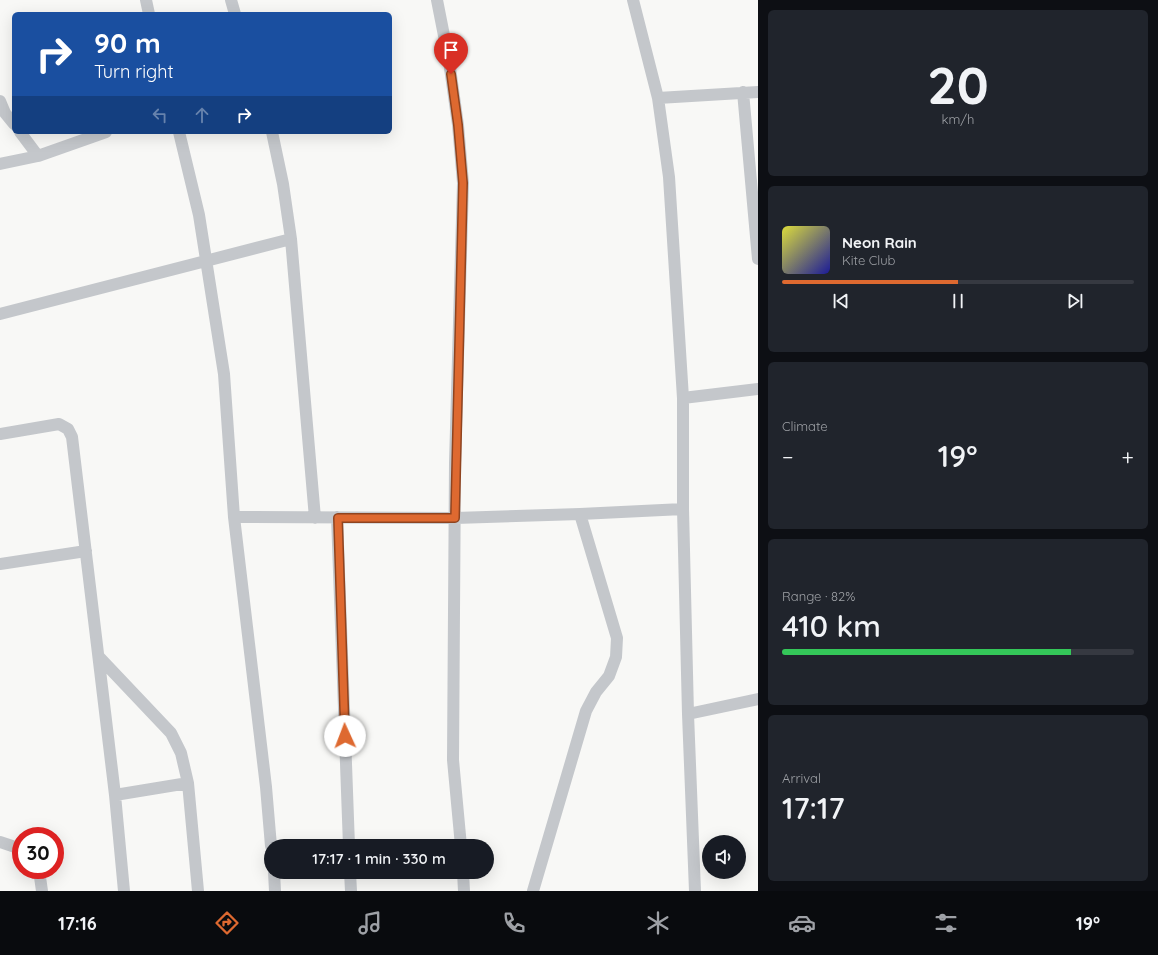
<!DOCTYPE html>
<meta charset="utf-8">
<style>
:root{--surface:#171b24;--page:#20242c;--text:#f1f3f6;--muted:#9ea1a6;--line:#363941;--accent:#de6930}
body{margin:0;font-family:Quicksand,sans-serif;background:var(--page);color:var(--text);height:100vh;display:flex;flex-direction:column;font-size:15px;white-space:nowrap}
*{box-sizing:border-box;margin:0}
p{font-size:13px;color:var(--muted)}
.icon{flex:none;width:22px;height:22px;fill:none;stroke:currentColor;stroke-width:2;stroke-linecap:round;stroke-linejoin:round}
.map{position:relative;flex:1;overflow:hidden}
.details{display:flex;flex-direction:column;gap:10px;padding:10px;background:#0d0f14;width:400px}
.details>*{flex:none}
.guide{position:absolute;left:12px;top:12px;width:380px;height:122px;border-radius:6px;box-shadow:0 4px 16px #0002;background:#1a4fa0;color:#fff;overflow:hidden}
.buttons{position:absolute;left:702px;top:835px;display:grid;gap:8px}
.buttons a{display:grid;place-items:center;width:44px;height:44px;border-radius:50%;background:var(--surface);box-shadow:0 4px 16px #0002;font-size:20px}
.speed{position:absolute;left:12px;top:827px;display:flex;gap:8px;font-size:20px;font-weight:700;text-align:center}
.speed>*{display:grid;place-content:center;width:52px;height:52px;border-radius:50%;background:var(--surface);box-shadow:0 4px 16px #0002;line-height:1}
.speed .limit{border:6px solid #d22;background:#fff;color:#111}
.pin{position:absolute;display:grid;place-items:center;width:34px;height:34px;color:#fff;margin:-41px -17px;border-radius:50% 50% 50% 0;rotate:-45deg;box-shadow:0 0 4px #0007}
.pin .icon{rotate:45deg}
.me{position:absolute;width:44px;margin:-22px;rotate:358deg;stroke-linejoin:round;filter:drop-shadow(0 0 3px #0008)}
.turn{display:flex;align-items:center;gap:14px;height:84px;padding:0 16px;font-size:18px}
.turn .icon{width:52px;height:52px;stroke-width:2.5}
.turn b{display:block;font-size:28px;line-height:34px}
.lanes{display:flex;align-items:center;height:38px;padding:0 16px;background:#0003;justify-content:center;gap:20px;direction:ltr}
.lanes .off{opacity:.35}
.big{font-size:30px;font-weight:600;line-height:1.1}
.details .card{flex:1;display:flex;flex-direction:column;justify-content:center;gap:6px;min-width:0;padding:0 14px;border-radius:6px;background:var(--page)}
.details .dial{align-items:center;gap:0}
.dial b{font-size:52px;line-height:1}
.song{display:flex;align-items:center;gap:12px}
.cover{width:48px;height:48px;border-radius:6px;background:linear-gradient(135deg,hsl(60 70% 55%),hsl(240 70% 35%))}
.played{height:4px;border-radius:2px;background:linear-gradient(90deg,var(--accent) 50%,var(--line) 50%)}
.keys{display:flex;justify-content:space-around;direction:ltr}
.heat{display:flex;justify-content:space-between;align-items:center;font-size:22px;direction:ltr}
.charge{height:6px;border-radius:3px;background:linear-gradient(90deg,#34c759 82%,var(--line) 0)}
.trip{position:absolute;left:264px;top:839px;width:230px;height:40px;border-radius:20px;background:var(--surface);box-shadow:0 4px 16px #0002;font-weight:600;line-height:40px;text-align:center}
.menu{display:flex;height:64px;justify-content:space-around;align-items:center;background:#090b0e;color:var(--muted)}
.menu .icon{width:28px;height:28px}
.menu .current{color:var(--accent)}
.menu b{font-size:18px;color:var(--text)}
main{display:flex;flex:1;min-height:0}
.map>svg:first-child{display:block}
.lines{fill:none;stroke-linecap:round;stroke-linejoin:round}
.minor{stroke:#c4c7cb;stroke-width:12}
.route-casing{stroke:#90441f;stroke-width:10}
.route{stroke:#de6930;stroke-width:7}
</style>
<main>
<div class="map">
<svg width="758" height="891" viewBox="0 0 758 891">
<rect width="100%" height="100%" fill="#f8f8f6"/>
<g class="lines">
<path class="minor" d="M146,0L149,14
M231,0L235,14
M437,0L449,61L458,125L463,183L455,463L453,760L461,846
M633,0L658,98L669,177L683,398V509L688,714L695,891
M743,92L758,259
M658,98L758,92
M0,101L5,113L14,124
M20,132L38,156
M179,132L199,215L224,374L234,517L266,787L271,846
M272,132L283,184L291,239L315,518
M0,164L38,156L106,132
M0,314L291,239
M683,398L758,389
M0,434L59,424L68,429L72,437L115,795L124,891
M234,517L455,518L580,514L683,509
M337,517L349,846
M0,564L86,551
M99,657L171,733L181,753L188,783L198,891
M688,714L758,699
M115,795L188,783
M0,842L21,849
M39,870L42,891
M274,872L275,891
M350,872L351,891
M463,872L464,891
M533,891L586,711L596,692L609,676L616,657L617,638L580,514"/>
</g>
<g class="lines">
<g class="route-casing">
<path id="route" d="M345,736L338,518H455L463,183L458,125L451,74"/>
</g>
<use href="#route" class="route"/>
</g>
</svg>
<div class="buttons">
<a><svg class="icon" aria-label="sound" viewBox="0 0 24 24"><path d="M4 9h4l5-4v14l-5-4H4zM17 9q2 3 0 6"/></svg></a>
</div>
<div class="speed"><div class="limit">30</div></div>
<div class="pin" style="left:451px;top:74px;background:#d93025"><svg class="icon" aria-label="arrive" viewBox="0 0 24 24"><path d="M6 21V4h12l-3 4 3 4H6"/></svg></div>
<svg class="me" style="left:345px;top:736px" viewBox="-20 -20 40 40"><circle r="19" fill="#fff"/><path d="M0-13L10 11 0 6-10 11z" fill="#de6930"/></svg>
<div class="trip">17:17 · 1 min · 330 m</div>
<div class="guide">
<div class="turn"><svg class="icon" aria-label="right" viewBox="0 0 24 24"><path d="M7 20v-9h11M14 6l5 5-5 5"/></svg><div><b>90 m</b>Turn right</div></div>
<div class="lanes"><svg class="icon off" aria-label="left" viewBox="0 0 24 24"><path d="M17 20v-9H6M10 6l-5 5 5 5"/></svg><svg class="icon off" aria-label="ahead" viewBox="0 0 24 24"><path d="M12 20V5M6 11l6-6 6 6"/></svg><svg class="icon" aria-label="right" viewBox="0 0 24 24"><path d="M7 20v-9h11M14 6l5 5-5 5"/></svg></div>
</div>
</div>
<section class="details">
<div class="card dial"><b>20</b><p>km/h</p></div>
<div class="card">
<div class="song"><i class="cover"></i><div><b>Neon Rain</b><p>Kite Club</p></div></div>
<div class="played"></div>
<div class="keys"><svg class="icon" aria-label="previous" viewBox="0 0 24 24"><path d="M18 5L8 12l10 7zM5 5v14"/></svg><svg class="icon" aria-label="pause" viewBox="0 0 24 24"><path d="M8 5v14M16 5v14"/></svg><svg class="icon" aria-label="next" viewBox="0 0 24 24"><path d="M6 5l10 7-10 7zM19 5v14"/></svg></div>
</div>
<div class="card"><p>Climate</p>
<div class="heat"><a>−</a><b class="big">19°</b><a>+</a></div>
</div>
<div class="card"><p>Range · 82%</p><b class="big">410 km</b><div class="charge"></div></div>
<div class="card"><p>Arrival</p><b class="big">17:17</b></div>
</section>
</main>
<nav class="menu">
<b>17:16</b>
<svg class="icon current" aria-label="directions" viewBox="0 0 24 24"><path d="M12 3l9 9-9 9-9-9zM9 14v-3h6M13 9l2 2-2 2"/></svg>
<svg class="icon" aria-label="music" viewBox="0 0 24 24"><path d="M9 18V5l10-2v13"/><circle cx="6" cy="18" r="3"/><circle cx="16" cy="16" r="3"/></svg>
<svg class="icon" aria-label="phone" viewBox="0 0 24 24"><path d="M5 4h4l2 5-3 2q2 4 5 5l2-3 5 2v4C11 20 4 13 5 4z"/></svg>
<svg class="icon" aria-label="climate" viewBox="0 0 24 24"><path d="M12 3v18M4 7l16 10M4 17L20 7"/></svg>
<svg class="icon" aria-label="car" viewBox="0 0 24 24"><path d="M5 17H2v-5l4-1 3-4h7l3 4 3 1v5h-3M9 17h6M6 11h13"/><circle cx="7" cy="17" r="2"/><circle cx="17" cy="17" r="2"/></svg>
<svg class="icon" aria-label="filters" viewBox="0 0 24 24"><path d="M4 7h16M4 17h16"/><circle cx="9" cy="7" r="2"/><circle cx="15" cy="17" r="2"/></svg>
<b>19°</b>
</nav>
